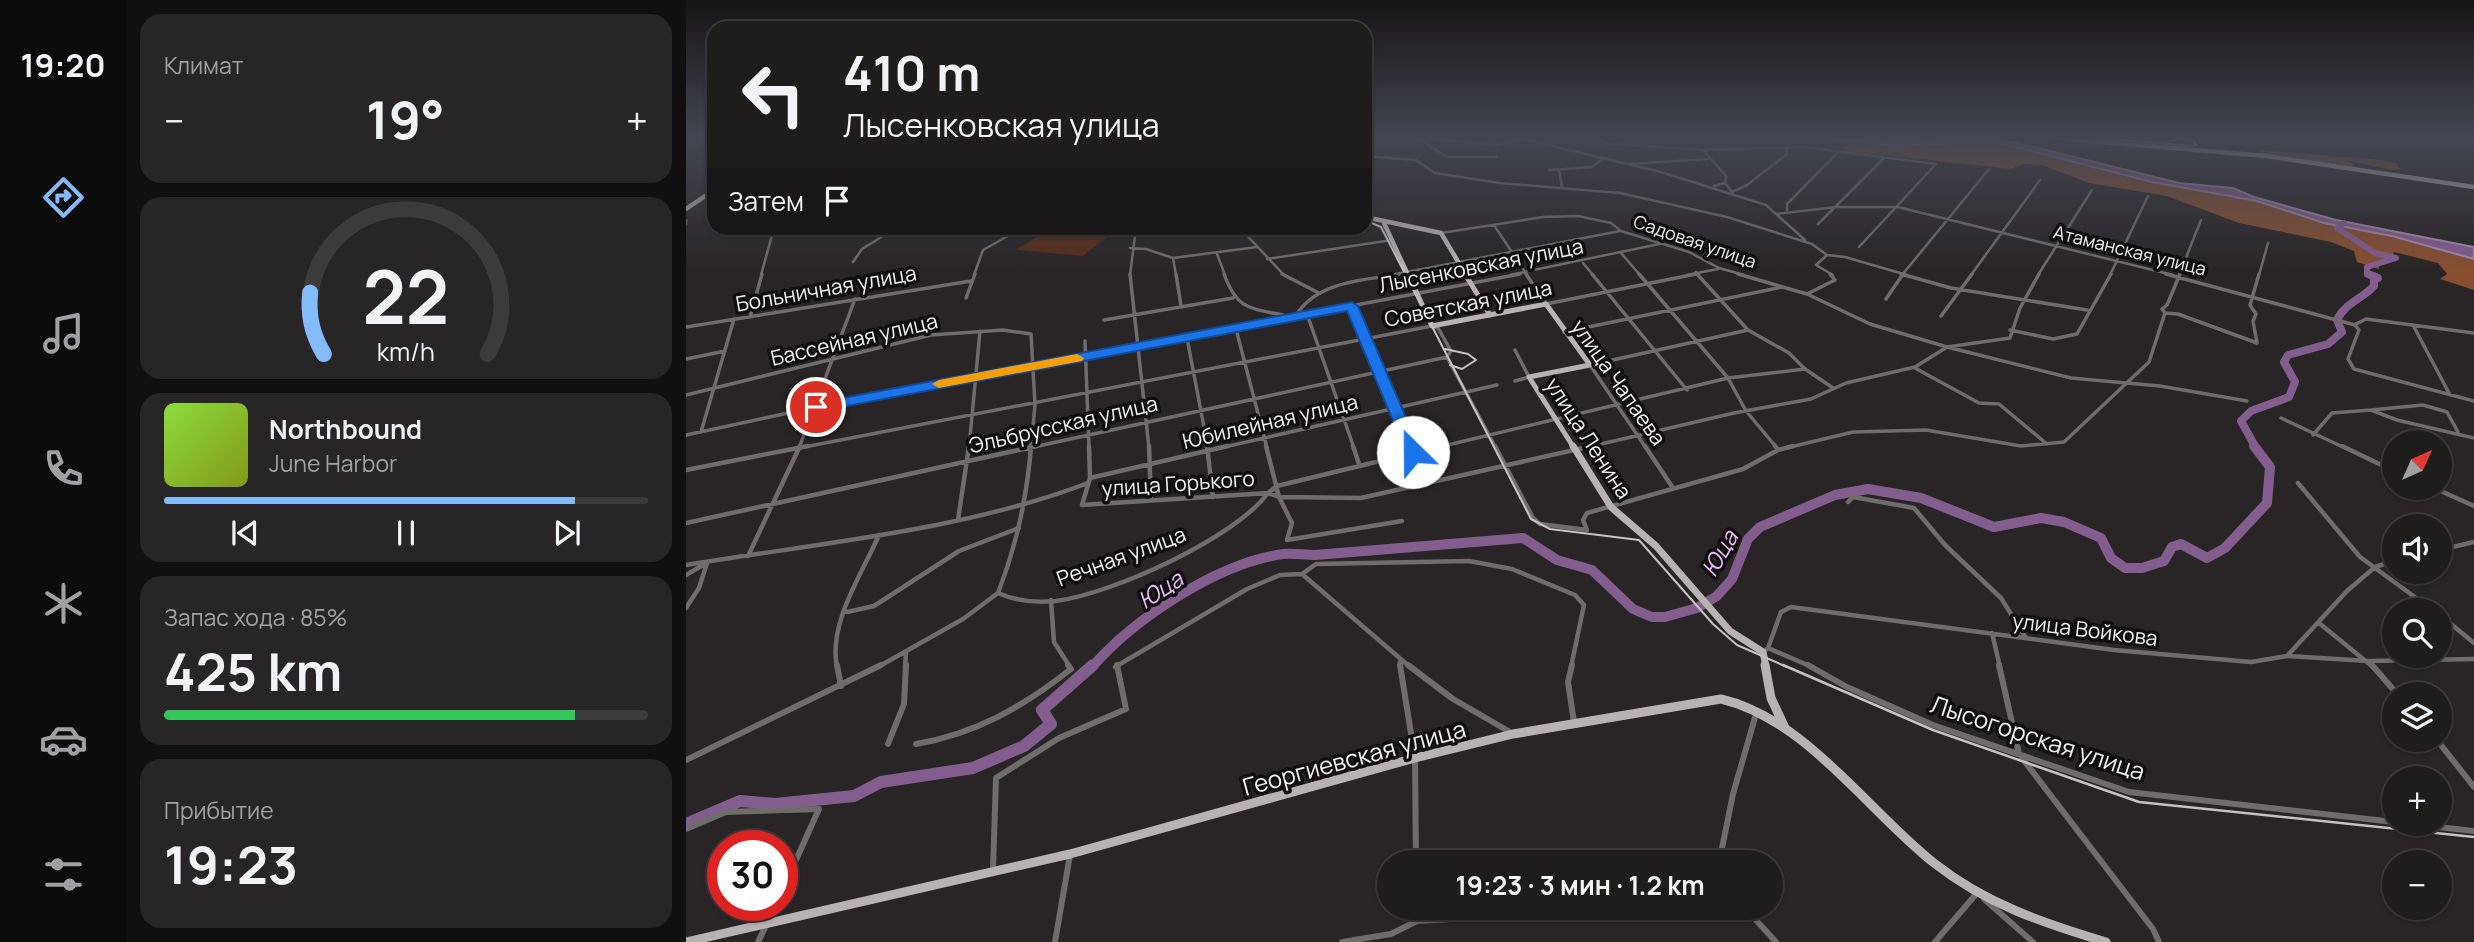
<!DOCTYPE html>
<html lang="ru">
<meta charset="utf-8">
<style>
:root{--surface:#1f1c1c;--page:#272525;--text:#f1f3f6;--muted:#a1a1a3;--line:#3c3a3b;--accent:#84bcfb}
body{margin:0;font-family:Manrope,sans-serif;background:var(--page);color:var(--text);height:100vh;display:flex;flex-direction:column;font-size:26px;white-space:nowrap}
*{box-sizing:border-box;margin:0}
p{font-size:23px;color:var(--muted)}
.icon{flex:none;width:38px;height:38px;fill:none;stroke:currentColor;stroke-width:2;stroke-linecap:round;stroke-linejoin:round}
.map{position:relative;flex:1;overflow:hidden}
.panel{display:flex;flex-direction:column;gap:14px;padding:14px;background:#110f0f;width:560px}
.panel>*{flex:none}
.banner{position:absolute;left:21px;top:21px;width:665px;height:214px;border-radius:21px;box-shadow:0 2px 5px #0004,0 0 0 2px var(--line);background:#1f1c1c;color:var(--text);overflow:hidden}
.needle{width:46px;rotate:45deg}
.tools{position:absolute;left:1696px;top:430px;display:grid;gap:14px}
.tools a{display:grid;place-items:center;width:70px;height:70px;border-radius:50%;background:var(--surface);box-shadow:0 2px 5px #0004,0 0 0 2px var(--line);font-size:35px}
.speed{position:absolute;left:21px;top:830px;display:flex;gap:14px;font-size:35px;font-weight:700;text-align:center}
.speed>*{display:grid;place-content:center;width:91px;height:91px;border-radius:50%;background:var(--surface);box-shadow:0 2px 5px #0004,0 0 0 2px var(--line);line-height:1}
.speed .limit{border:10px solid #d22;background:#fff;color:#111}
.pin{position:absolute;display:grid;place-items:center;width:60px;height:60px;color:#fff;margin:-30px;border:4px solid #fff;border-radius:50%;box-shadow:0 2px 7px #0007}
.me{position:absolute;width:77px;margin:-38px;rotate:337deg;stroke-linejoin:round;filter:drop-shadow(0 0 5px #0008)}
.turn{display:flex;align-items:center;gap:24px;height:147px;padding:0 21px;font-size:32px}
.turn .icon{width:91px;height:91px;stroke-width:2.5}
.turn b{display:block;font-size:49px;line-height:60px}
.then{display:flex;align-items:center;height:66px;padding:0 21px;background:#0003;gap:14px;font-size:26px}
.big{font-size:52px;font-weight:700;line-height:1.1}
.panel .widget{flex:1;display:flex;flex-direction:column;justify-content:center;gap:10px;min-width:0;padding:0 24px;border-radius:21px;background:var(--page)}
.panel .dial{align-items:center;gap:0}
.dial svg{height:182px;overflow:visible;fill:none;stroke:var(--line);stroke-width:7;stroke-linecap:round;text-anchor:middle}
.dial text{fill:var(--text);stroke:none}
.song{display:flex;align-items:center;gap:21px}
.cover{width:84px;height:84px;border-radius:10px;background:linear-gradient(135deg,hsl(90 70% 55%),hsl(70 70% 35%))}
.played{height:7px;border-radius:4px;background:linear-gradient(90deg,var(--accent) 85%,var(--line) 85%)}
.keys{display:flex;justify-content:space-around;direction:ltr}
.heat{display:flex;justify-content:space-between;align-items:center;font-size:38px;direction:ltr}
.charge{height:10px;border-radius:5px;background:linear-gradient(90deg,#34c759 85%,var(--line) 0)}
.trip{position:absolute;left:691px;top:850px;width:406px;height:70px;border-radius:35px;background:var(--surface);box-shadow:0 2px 5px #0004,0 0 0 2px var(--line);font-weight:700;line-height:70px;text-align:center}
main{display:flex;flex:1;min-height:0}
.menu{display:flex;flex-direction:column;width:126px;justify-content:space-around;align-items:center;background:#0c0b0b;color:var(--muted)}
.menu .icon{width:49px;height:49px}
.menu .active{color:var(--accent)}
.menu b{font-size:32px;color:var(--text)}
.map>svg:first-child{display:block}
.green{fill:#552e1a}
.forest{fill:#874e30}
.water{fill:#845d8f;stroke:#a689ac;stroke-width:2}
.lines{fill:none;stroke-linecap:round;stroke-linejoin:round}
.river-far3{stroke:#845d8f;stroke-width:6}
.river-far2{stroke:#845d8f;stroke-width:8}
.river-far1{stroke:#845d8f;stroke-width:10}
.river{stroke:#845d8f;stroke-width:12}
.minor-far3{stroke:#6f6c6c;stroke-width:2.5}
.minor-far2{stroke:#6f6c6c;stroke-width:3.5}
.minor-far1{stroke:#6f6c6c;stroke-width:4.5}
.minor{stroke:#6f6c6c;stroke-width:6}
.major-far3{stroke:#b8b3b2;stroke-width:4.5}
.major-far2{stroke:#b8b3b2;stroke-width:5}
.major-far1{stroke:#b8b3b2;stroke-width:7}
.major{stroke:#b8b3b2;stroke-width:9}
.tram-far1{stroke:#c5c2c2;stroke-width:2}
.tram{stroke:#c5c2c2;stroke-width:2.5}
.route{fill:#1a73e8;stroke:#114b97;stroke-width:2}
.slow{fill:#f59e0b}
.labels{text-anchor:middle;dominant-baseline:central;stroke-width:7;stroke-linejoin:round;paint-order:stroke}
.far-street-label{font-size:18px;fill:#f4f1f1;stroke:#110e0f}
.street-label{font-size:21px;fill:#f4f1f1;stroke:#110e0f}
.water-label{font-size:23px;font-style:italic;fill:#ecbdf9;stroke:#110e0f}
.near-street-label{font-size:24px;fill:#f4f1f1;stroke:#110e0f}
</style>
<main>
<nav class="menu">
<b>19:20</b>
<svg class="icon active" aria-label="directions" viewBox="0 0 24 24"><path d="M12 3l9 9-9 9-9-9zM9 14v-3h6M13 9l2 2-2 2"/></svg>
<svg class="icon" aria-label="music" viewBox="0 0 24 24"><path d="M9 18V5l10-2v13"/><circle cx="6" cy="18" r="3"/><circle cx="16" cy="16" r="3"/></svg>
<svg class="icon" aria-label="phone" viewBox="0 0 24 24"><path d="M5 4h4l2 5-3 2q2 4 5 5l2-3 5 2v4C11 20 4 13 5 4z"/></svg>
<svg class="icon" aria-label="climate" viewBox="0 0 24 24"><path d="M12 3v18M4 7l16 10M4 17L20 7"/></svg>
<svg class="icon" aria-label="car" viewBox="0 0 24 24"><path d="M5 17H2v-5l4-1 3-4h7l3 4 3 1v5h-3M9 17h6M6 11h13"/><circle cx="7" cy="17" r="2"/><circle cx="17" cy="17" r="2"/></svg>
<svg class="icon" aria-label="filters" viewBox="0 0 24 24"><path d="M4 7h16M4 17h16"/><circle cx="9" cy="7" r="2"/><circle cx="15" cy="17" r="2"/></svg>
</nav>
<section class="panel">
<div class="widget"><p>Климат</p>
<div class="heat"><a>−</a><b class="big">19°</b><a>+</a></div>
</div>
<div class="widget dial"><svg viewBox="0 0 100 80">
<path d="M14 69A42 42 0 1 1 86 69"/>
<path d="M14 69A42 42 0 0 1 8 42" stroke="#84bcfb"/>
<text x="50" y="56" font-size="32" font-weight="700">22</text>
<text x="50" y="72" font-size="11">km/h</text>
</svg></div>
<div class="widget">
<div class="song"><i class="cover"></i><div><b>Northbound</b><p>June Harbor</p></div></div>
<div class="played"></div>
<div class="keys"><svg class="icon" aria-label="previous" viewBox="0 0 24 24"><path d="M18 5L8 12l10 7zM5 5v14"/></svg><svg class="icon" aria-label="pause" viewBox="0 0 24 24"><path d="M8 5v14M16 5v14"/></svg><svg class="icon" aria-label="next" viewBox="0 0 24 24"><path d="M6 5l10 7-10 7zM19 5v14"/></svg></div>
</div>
<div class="widget"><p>Запас хода · 85%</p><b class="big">425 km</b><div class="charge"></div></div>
<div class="widget"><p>Прибытие</p><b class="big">19:23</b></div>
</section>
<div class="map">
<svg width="1788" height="942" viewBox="0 0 1788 942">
<rect width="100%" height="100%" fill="#292526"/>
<path class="green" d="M366,228H432L397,256L329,250Z"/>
<path class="forest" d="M1139,138L1207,146L1300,142L1323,145L1466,182L1571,201L1638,223L1706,236L1788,259V290L1754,279L1761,274L1752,263L1708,252L1706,257L1693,262V269L1671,262L1668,251L1645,242L1553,223L1481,196L1403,183L1356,165L1337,164L1325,169L1160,151L1155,144Z
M1574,150L1694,160L1710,163L1714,169L1706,170L1661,160L1670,167L1576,155Z"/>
<path class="water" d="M1150,138H1296L1328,142L1493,183L1547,188L1568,197L1650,220L1788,247V259L1706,236L1638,223L1571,201L1466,182L1322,145L1300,142L1207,146Z"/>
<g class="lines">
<path class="river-far3" d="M1658,223L1651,228L1689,253L1710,258L1681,267V273L1686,275"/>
<path class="river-far2" d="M1570,448L1555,421L1565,411L1603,397L1609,382L1598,362L1602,355L1642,344L1656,332L1651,320C1659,303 1676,299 1688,286V278H1692L1682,274"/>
<path class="river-far1" d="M406,667C449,618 532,563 597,554C607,553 618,555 629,555L837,538L871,560L906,570L947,609L966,617H979L1011,608L1031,596L1046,579L1062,539L1074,527L1149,495L1182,489L1235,498L1308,527L1355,518L1378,522L1415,538L1425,558L1439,568H1456L1478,561L1486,547L1495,544L1521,558L1539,548L1581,503L1584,467L1568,446"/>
<path class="river" d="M0,824L54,801L89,804L168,796L195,782L287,768L338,746L365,724L356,710L407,665"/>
<path class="minor-far3" d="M734,138L810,145L837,139L975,172L1080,205L1119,240
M910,138L919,143L1017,150L1118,147L1250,164L1173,247
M733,139L761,157H810
M1017,150L1040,176L1039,183L1028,186
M679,156L730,160L749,173L814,183L934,193L1041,217L1126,244L1141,255L1130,265L1147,275
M943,164L1022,159
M873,169L876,188
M863,170L906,167L915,160
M1039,183L1046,192L1061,185L1101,154L1100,148
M1101,210V204L1151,153
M1090,214L1150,207H1212L1487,275
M0,220V224
M1132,224L1198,158
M808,225L841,275
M211,228L246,234
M310,228L329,232L332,228
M554,228L598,275
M755,233L857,217L892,216L925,223L935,231L1003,252L1033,268L1058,275
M444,248L460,249L487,258L571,247
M935,253L954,275
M531,254L539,275
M1141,255L1159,257L1221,275
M487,258L490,275
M581,259L706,240
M167,262L176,249L210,228
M897,263L907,275
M1010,272L1013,275
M75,275L88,228
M288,275L297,250L329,232L349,228
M444,275L450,228
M705,275L934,231
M824,275L978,243
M1001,275L1032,269
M1216,275L1303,169
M1285,275L1354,180
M1352,275L1406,190
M1424,275L1462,196
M1493,275L1515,220
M1573,275L1582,243"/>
<path class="minor-far2" d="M444,274L463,448
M490,274L495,306
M538,274C551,309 562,308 597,315
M596,274L631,292
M840,274L860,304L1010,274
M906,274L1001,390
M953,274L1042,378L1060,411L1091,448
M1011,274L1062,330L1103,353L1119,369L1147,388
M1052,274L1121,294L1184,324L1261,347L1385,378L1474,386L1561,401
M1215,274L1265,288L1401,310
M1480,274L1669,325
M1121,294L1149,280L1144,274
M280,298L289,274
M1200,299L1217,274
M665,306L725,448
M1479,313L1492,314L1571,343L1567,321L1570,314L1564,305L1573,274
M611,314C632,281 679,280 714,274
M621,314L668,448
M1255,316L1286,274
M64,317L76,274
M418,320L547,298
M1670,324L1680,319L1788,333
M1669,325L1673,330L1662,359L1668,369L1788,401
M1727,325L1764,395
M0,327L285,281
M550,329L581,448
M1324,330L1367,339L1391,334L1425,274
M878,332L1096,287
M501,338L522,448
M399,341L403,448
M829,350L843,377L829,381
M0,359L39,351
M1229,368L1293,403L1313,404L1361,444
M0,395L245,335L317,330L345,334L349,405L345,448
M1685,410L1737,405L1761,412L1772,432
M1595,418L1659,448
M15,432L48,319
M0,435L130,407L834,274
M1627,435L1646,413L1685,410L1711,420L1788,438
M113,448L746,326L752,328L765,351L761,357L810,448
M113,448L169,299
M283,448L294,331
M343,448L761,357
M534,448L811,385
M749,448L1042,378L1119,369
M898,448L1048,413L1125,399L1160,383L1229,367L1261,347L1324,338L1334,308L1353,274
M960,448L904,365L1062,330
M1100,448L1167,432L1240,430L1335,446L1378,442L1463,362L1479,313L1476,309L1481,305L1494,274"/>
<path class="minor-far1" d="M403,446L404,478L396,505L582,493L591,486L756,446
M463,446L465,500
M521,446L527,497
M580,446L593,497L606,523L601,540L716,521
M667,446L673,464
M725,446L727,452
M809,446L847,518L854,524L901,530L897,520L901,513L1057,469L1092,450L1107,446
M959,446L987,488
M1089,446L1092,450
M1656,446L1708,471
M0,470L122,446
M404,478L542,446
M1612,483L1674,557L1748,611
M1748,488L1788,506
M1162,502L1167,497L1228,508L1259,545L1315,598L1340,638
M272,520L283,446
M0,523L351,446
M1754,550L1788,542
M62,556L114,446
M0,565C133,543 276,531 402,483
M616,574L724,667
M0,575L17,565
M312,593C331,544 341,499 345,446
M365,600L368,642L384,667
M0,608L13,588L21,563
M161,612L188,606L273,551L333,528
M1754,615L1788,643
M1633,623L1687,667
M1306,633L1314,667
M1082,648L1126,667
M1077,652L1082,648L1095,612L1105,607L1428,650L1565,662L1601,656L1661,591L1689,567L1708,561
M1602,656L1682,661L1788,659
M714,662L715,667
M151,667C142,623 176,574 193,535
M192,667L277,619L312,593C330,601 350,603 370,601C426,594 549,538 582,493L593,497L675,498L906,446
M219,667L220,653
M429,667L561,589L594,575L616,574L630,564L783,561L826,569L889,595L898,605L885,667"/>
<path class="minor" d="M151,665L155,686
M714,665L729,758L730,863
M722,665L767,699L824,732
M886,665L882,682L888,722
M1122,665L1161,687L1247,725L1443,792L1708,822
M1313,665L1333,754L1467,929L1473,942
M1686,665L1712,695
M1751,740L1788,787
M202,744L218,704L220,665
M230,744C290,734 338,706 385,669L382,665
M0,760L195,665
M1726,824L1788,831
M0,829L40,812L133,809L96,891
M1028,863L1035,853L1047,794L1070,714
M307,869L310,778L373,738L440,709L431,665
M1298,899L1347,942
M731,908V921
M1059,908L1090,942
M72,942L90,905
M369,942L384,855
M656,942L705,934L731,921L782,918L822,908
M1249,942L1291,893"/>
<path class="major-far3" d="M1369,138L1580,156L1788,187
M0,209L28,190
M679,217L755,233L780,275
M698,223L722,275"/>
<path class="major-far2" d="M722,274L746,326L860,304L904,365L843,377L888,448
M779,274L804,315"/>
<path class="major-far1" d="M887,446L925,507L970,546L1044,631L1077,652L1080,667"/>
<path class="major" d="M1079,665L1085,698L1099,728
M0,942L384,854L729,758L827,734L1035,699C1120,719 1181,810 1248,863C1300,904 1357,923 1420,942"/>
<path class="tram-far1" d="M1410,138L1507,146L1510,145L1507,141L1494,138L1478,143
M679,220L695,227L845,519L864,529L953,540L1027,624L1051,645L1101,667
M759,349L782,354L790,360L776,369L764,365"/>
<path class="tram" d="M1097,665L1247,730L1453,802L1788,837"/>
</g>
<linearGradient id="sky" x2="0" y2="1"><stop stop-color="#171415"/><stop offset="0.51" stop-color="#434652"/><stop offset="1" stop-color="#434652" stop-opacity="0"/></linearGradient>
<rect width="1788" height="269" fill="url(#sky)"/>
<path class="route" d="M666,302L672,306L735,452L733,456H722L720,452L661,311L130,412L123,407L130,403Z"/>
<path class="slow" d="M391,354L398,358L396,361L253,388L246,384L253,380Z"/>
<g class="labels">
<g class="far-street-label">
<text transform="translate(1009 241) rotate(19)">Садовая улица</text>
<text transform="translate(1444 250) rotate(14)">Атаманская улица</text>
</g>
<g class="street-label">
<text transform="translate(795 265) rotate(-11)">Лысенковская улица</text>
<text transform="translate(140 288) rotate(-10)">Больничная улица</text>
<text transform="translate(782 303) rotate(-11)">Советская улица</text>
<text transform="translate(168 339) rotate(-13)">Бассейная улица</text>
<text transform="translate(933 382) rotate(55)">улица Чапаева</text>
<text transform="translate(584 421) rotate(-13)">Юбилейная улица</text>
<text transform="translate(377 424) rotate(-13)">Эльбрусская улица</text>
<text transform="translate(903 438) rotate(57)">улица Ленина</text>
<text transform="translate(492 483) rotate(-4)">улица Горького</text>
<text transform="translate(435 556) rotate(-20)">Речная улица</text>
<text transform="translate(1399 629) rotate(7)">улица Войкова</text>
</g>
<g class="water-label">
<text transform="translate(1033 553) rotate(-60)">Юца</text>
<text transform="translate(474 589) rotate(-33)">Юца</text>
</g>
<g class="near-street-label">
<text transform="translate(1352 737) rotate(18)">Лысогорская улица</text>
<text transform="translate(668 757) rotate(-15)">Георгиевская улица</text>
</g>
</g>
</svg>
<div class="tools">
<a><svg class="needle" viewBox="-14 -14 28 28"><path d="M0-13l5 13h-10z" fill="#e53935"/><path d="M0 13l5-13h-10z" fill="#a1a1a3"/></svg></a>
<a><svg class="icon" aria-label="sound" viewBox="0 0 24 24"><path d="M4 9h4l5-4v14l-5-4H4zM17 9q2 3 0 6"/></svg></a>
<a><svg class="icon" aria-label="search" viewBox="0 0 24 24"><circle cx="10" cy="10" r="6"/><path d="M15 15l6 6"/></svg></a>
<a><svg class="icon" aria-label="layers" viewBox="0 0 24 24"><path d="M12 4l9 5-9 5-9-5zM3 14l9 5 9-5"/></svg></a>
<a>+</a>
<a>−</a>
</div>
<div class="speed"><div class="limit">30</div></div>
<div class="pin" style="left:130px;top:407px;background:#d93025"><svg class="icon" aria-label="arrive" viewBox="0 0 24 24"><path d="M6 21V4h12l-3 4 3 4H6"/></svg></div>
<svg class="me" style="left:727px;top:452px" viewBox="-20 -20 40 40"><circle r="19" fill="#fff"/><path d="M0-13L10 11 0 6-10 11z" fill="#1a73e8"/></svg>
<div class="trip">19:23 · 3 мин · 1.2 km</div>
<div class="banner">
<div class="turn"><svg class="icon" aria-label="left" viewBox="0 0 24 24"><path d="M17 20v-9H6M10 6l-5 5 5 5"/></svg><div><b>410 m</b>Лысенковская улица</div></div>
<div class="then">Затем<svg class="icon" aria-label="arrive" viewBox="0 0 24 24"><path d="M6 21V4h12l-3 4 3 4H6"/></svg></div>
</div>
</div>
</main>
